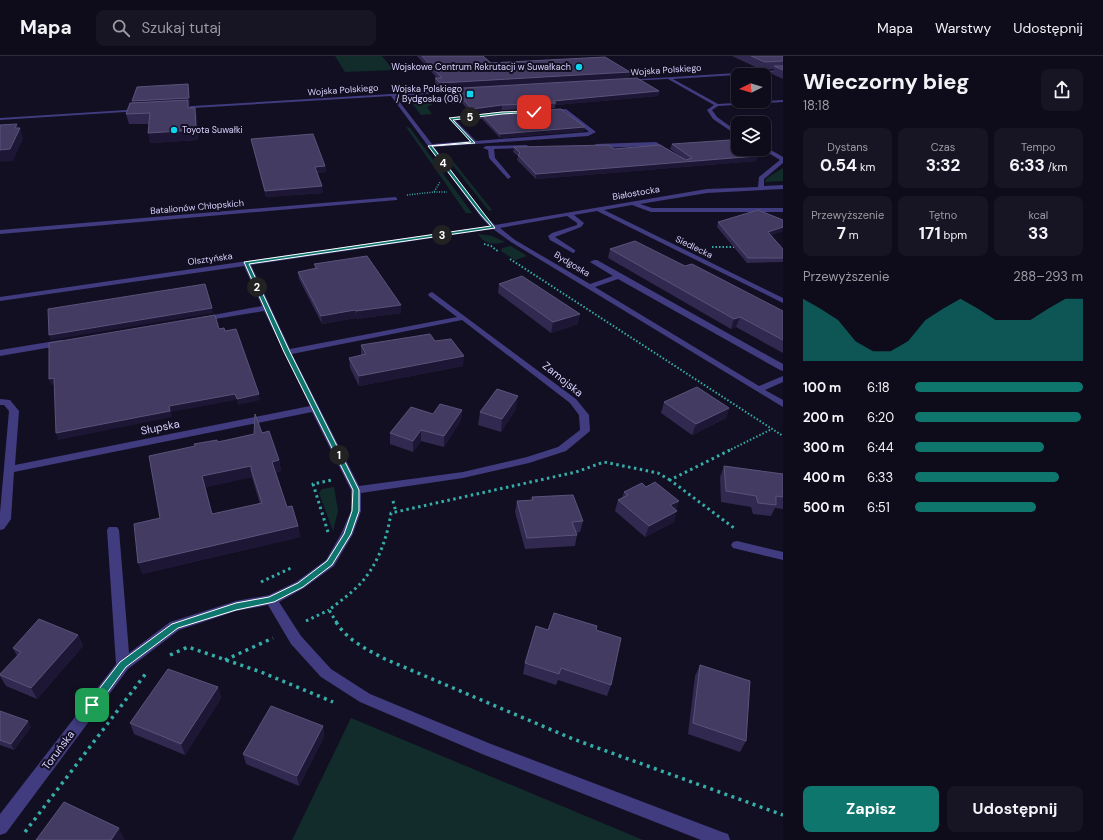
<!DOCTYPE html>
<html lang="pl">
<meta charset="utf-8">
<style>
:root{--surface:#0e0b1a;--page:#171423;--text:#f1f3f6;--muted:#9b9ba2;--line:#2e2b39;--accent:#0f766e}
body{margin:0;font-family:"DM Sans",sans-serif;background:var(--page);color:var(--text);height:100vh;display:flex;flex-direction:column;font-size:15px;white-space:nowrap}
*{box-sizing:border-box;margin:0}
p{font-size:13px;color:var(--muted)}
.icon{flex:none;width:22px;height:22px;fill:none;stroke:currentColor;stroke-width:2;stroke-linecap:round;stroke-linejoin:round}
.map{position:relative;flex:1;overflow:hidden}
.drawer{display:flex;flex-direction:column;background:var(--surface);width:320px}
.drawer>*{flex:none}
.needle{width:26px;rotate:265deg}
.controls{position:absolute;left:731px;top:12px;display:grid;gap:8px}
.controls a{display:grid;place-items:center;width:40px;height:40px;border-radius:8px;background:var(--surface);box-shadow:0 1px 3px #0004,0 0 0 1px var(--line);font-size:20px}
.pin{position:absolute;display:grid;place-items:center;width:34px;height:34px;color:#fff;margin:-17px;border-radius:8px;box-shadow:0 2px 6px #0006}
.km{position:absolute;width:20px;height:20px;margin:-10px;border-radius:50%;background:#222;color:#fff;font-size:11px;line-height:20px;text-align:center}
.round{display:grid;place-items:center;flex:none;width:42px;height:42px;border-radius:8px;background:var(--page)}
.head{display:flex;align-items:center;justify-content:space-between;height:68px;padding:0 20px}
h1{font-size:22px;font-weight:700;line-height:30px}
.figures{display:grid;grid-template-columns:repeat(3,1fr);gap:6px;height:68px;padding:4px 20px}
.figures div{display:grid;align-content:center;border-radius:8px;background:var(--page);text-align:center}
.figures b{font-size:17px;font-weight:700}
.figures small{font-size:11px;font-weight:400}
.figures p{font-size:11px}
.chart{height:112px;padding:8px 20px}
.chart p{display:flex;justify-content:space-between}
.chart svg{width:100%;height:72px;margin-top:4px;fill:var(--accent);opacity:.7}
.cta{display:flex;gap:8px;margin-top:auto;padding:8px 20px}
.cta a{flex:1;height:46px;border-radius:8px;background:var(--accent);color:#fff;font-size:16px;font-weight:700;line-height:46px;text-align:center}
.cta a+a{background:var(--page);color:var(--text)}
ul{padding:0 20px;list-style:none;font-size:13px}
li{display:grid;grid-template-columns:64px 48px 1fr;align-items:center;height:30px}
li i{height:10px;border-radius:5px;background:var(--accent)}
header{display:flex;align-items:center;gap:24px;box-sizing:border-box;height:56px;padding:0 20px;background:var(--surface);border-bottom:1px solid var(--line)}
header strong{font-size:19px}
nav{display:flex;gap:22px;margin-inline-start:auto;font-size:14px}
.search{width:280px;height:36px;background:var(--page);display:flex;align-items:center;gap:10px;box-sizing:border-box;padding:0 14px;border-radius:8px;color:var(--muted);font-size:15px}
main{display:flex;flex:1;min-height:0}
.map>svg:first-child{display:block}
.green{fill:#122c2b}
.lines{fill:none;stroke-linecap:round;stroke-linejoin:round}
.path-far3{stroke:#35aea9;stroke-width:1.5;stroke-dasharray:1 1.5;stroke-linecap:butt}
.path-far2{stroke:#35aea9;stroke-width:2;stroke-dasharray:1.5 2;stroke-linecap:butt}
.path-far1{stroke:#35aea9;stroke-width:3;stroke-dasharray:2.5 3.5;stroke-linecap:butt}
.path{stroke:#35aea9;stroke-width:3.5;stroke-dasharray:3 4.5;stroke-linecap:butt}
.minor{fill:#403c7f;fill-rule:evenodd}
.wall{fill:#31294f;fill-rule:evenodd}
.shaded-wall{fill:#1d1735}
.building{fill:#433b62;stroke:#5a537a;fill-rule:evenodd}
.route{fill:#0f766e;stroke:#fff}
.poi-dot{fill:#0cd4ef;stroke:#130f22;stroke-width:1.5}
.labels{text-anchor:middle;dominant-baseline:central;stroke-width:4;stroke-linejoin:round;paint-order:stroke}
.far-poi-label{font-size:9px;fill:#d8d2fd;stroke:#130f22;text-anchor:end}
.far-street-label{font-size:9px;fill:#d8d2fd;stroke:#130f22}
.street-label{font-size:11px;fill:#d8d2fd;stroke:#130f22}
</style>
<header>
<strong>Mapa</strong>
<div class="search"><svg class="icon" aria-label="search" viewBox="0 0 24 24"><circle cx="10" cy="10" r="6"/><path d="M15 15l6 6"/></svg>Szukaj tutaj</div>
<nav><a>Mapa</a><a>Warstwy</a><a>Udostępnij</a></nav>
</header>
<main>
<div class="map">
<svg width="783" height="784" viewBox="0 0 783 784">
<rect width="100%" height="100%" fill="#130f22"/>
<path class="green" d="M335 0H382L393 14 345 16Z
M450 40 427 51 432 58 421 59 412 47 427 42Z
M406 71 410 72 472 157H466Z
M449 100 492 154 489 155 447 102Z
M783 112V125L765 126 767 122Z
M478 178 492 180 505 186C493 189 485 189 478 178Z
M511 190 527 200 515 204 501 195 502 192Z
M334 431 338 455 333 475 319 437 322 433Z
M351 662 643 784H292Z"/>
<g class="lines">
<path class="path-far3" d="M434 136H447
M407 139 434 136 440 126"/>
<path class="path-far2" d="M484 188 491 190 499 196
M712 191H737
M510 203 783 380
M728 395 772 373"/>
<path class="path-far1" d="M730 394 670 424 734 472
M393 445 396 456
M328 476 313 428 332 424
M261 526 291 512
M306 565 329 554
M337 567 329 554C339 546 349 539 358 530 377 511 387 483 391 457L576 416 604 406 658 417 670 424"/>
<path class="path" d="M336 566C347 584 366 593 385 603L573 683 783 759
M170 599 188 591 261 616 333 646
M225 604 273 582
M25 776 147 616"/>
<path class="minor" d="M783 14V16L673 23 718 48 783 44V46L718 50 712 54 717 61 738 76V80L713 63 707 54 714 49 668 23 627 25 625 24Z
M457 34 459 36 395 40 432 88 470 85 449 63 489 58 491 60 455 64 476 85 589 76 565 55 549 56 547 55 566 53 596 76 588 80 434 91 484 158 495 169 707 133 758 131 759 121 780 104 762 93H764V90L783 101V107L764 123V130L783 129V133L707 137 640 148 652 152H783V156H651L632 149 604 154 783 242V247L597 155 574 159 584 167 581 171 555 181 575 194V196L573 197 550 184 548 180 552 177 577 169V167L567 160 500 172 515 184 590 228 613 220 590 206 594 204H597L783 308V315L780 314 618 223 595 231 759 330 783 320V326L765 334 783 344V351L511 186 493 173 251 209 290 293 457 261 429 240 428 238 432 236 576 343 589 359 590 375 566 395 529 407 463 422 361 437V455L353 478 334 510 304 532 279 546 301 580 331 613 370 638 491 688 722 776 728 778 730 784H701L482 698 360 646 321 621 291 588 268 549 236 555 179 574 128 613 6 777 0 779V758L116 608 107 474 109 471H117L119 474 129 597 170 566 236 545 269 539 296 526 326 504 341 478 351 455V434L312 356 14 416 11 463 4 473 0 474V457L9 355 4 349H0V343L10 344 19 355 15 409 310 350 264 255 203 265 199 263 203 261 262 250 244 210 0 245V241L489 170 480 160 391 40 176 53 174 52 176 51ZM462 264 570 347 579 359 580 374 558 391 527 401 463 416 359 430 292 298Z
M142 53 140 55 0 64V62Z
M656 86 672 96 667 97 655 90 596 92 593 90 596 88Z
M526 89 528 90V92L494 93 495 102 511 121 508 123 489 102 488 94 483 92 486 90Z
M395 141 397 142V144L0 178V174Z
M61 284 65 287 64 289 0 300V294Z
M737 485 783 496V504L733 492 731 489 733 486Z"/>
</g>
<path class="wall" d="M417 0H483L491 7 630 16 629 22 440 34 435 29V22H437Z
M732 0H783V23L772 18 774 13 762 14Z
M445 33 659 35 658 40 555 49V52L502 54 472 58 462 47 453 48 445 38Z
M189 35V52H195L197 62 198 84 150 87 149 68H129L126 58Z
M502 56 585 71 584 75 500 82 482 63H477V59Z
M251 83 325 110 326 116 317 117 323 137 266 141 252 88Z
M672 88 757 100 756 105 536 123 517 104 518 100 513 96 514 91 614 93 686 104 670 93Z
M783 164V175L771 179 783 193V206L747 207 717 171 718 166Z
M610 193 685 210 783 255V297L736 271 731 273 608 202Z
M314 208 401 257 356 263V262L322 268 299 223 298 216 315 213Z
M499 228 578 268 551 277 498 237Z
M435 285 463 310 359 330 350 312 349 302 361 299V289Z
M664 346 729 352 726 362 692 379 661 357Z
M516 353 501 376 478 369 480 356Z
M462 354 461 364 444 391 421 385 413 396 390 388V377L433 358Z
M262 377 279 404 281 415 275 417 287 451 298 470 300 481 142 518 160 462 218 386ZM252 421 260 448 212 458 205 431Z
M724 410 783 418V453L775 452 771 460 753 458 751 451 721 446 720 421Z
M624 436 676 454 674 466 645 481 615 455 618 444 622 442Z
M532 441 583 465 580 476 576 477 577 479 575 490 525 493 515 456 517 445 531 444Z
M548 574H596L611 629 607 640 558 624 556 629 523 618 525 607Z
M78 579 83 590 37 643 6 630 0 620V618L17 600 13 592Z
M700 609 746 685 740 696 688 678 695 620Z
M218 631 221 642 185 699 134 678 130 667Z
M0 655 31 671 14 694 0 689Z
M323 670 324 681 299 730 246 708 243 698Z"/>
<path class="shaded-wall" d="M630 16 629 22 440 34V27Z
M188 28 189 35 190 49H189L190 54 134 52 132 45Z
M659 35 658 40 555 49 556 47 553 45Z
M462 42V47L453 48 454 43Z
M502 49V54L472 58V53Z
M195 52 197 62 198 84 150 87 148 77Z
M17 68 19 74 20 72 23 83 13 105 0 106V94L15 72Z
M585 71 584 75 500 82V78Z
M757 100 756 105 536 123V118Z
M325 110 326 116 315 117V111Z
M322 130 323 137 266 141 265 135Z
M783 171V175L766 181 768 176Z
M401 249V257L356 263V255Z
M212 252 213 257 51 284 49 279Z
M355 254 356 262 322 268 321 260Z
M580 258 578 268 551 277 553 266Z
M740 261 736 271 731 273 734 263Z
M464 300 463 310 359 330V320Z
M54 322 56 328 51 329 49 323Z
M235 338 236 344 171 356 172 361 58 384 56 377 169 350Z
M259 338 260 344 238 349 237 343Z
M518 340 516 353 501 376 502 363Z
M729 352 726 362 692 379 696 368Z
M462 354 461 364 444 391V380Z
M421 374V385L413 396V385Z
M279 404 281 415 273 417 272 406Z
M251 410V413L252 421 204 432 202 420Z
M679 445 676 456 677 455 674 466 645 481 649 470 670 449Z
M298 470 300 481 142 518 138 507Z
M78 579 83 590 37 643 31 632Z
M218 631 221 642 185 699 181 688Z
M28 665 31 671 14 694 11 688Z
M323 670 324 681 299 730 297 720Z
M119 772 125 784H111Z"/>
<path class="building" d="M422 0H483L491 7 605 1 630 16 440 27 435 22H442Z
M751 0H783V5L765 6Z
M774 10H783V14Z
M637 22 659 35 553 45 556 47 502 49 472 53 462 42 454 43 445 33Z
M188 28 189 42 132 45 137 31Z
M188 44V52H195L196 74 148 77 150 57 126 58 130 47Z
M561 53 585 71 500 78 482 59H477L502 56Z
M17 68 15 72H20L10 93 0 94V69Z
M313 78 325 110 315 111 322 130 265 135 251 83Z
M730 84 738 89V93H745L757 100 536 118 518 99 520 97 514 91 609 89 614 93 660 89 686 104 692 102 672 88Z
M758 154 783 164V171L768 176 783 193V202H748L718 166Z
M635 185 685 210 692 208 783 255V284L740 261 734 263 610 193Z
M367 200 401 249 356 255 355 254 321 260 298 216 317 212 314 208Z
M522 220 580 258 553 266 499 228Z
M205 228 212 252 49 279 48 253Z
M215 259 219 273 224 272 225 275 236 273 259 338 237 343 235 338 169 350 170 355 56 377 54 322 49 323V287Z
M430 278 435 285 451 283 464 300 359 320 349 302 366 298 361 289Z
M697 331 729 352 696 368 664 346Z
M497 333 518 340 502 363 480 356Z
M440 348 462 354 444 380 421 374 413 385 390 377 411 351 433 358Z
M255 358 262 377 269 375 279 404 272 406 287 451 292 450 298 470 138 507 134 468 160 462 149 400 195 390 194 388 217 384 218 386 254 378ZM251 410V413L262 447 212 458 202 420Z
M724 410 783 418V441L776 440V449L758 447 756 440 726 435Z
M655 426 679 445 670 449 677 455 649 470 618 444 628 439 624 436 642 427 646 431Z
M573 439 583 465 572 466 577 479 527 482 517 445 533 444 532 441Z
M554 557 597 570 596 574 621 582 611 629 561 612 559 618 525 607 536 570 548 574Z
M39 563 78 579 31 632 0 619V618L21 596 13 592Z
M700 609 750 625 746 685 693 667Z
M168 613 218 631 181 688 130 667Z
M271 650 323 670 297 720 243 698Z
M0 655 28 665 11 688 0 684Z
M64 746 119 772 111 784H36Z"/>
<path class="route" d="M535 55 534 56 502 58 453 64 475 87 432 90 495 172 249 208 290 296 359 434V455L351 478 332 509 303 531 274 546 236 554 178 572 126 611 96 652H89L88 649 89 646 120 606 172 568 236 547 269 541 298 527 327 505 344 478 352 455 353 434 284 296 244 206 491 170 481 159 428 90 471 86 449 62 502 56Z"/>
<g class="poi-dot">
<circle cx="579" cy="11" r="4"/>
<rect x="466" y="34" width="8" height="8" rx="2"/>
<circle cx="174" cy="74" r="4"/>
</g>
<g class="labels">
<g class="far-poi-label">
<text x="571" y="11">Wojskowe Centrum Rekrutacji w Suwałkach</text>
<text x="462" y="33">Wojska Polskiego<tspan x="462" dy="10">/ Bydgoska (06)</tspan></text>
<text x="182" y="74" text-anchor="start">Toyota Suwałki</text>
</g>
<g class="far-street-label">
<text transform="translate(666 14) rotate(-4)">Wojska Polskiego</text>
<text transform="translate(343 34) rotate(-4)">Wojska Polskiego</text>
<text transform="translate(636 137) rotate(-10)">Białostocka</text>
<text transform="translate(197 151) rotate(-5)">Batalionów Chłopskich</text>
<text transform="translate(694 191) rotate(26)">Siedlecka</text>
<text transform="translate(210 203) rotate(-8)">Olsztyńska</text>
<text transform="translate(572 208) rotate(31)">Bydgoska</text>
</g>
<g class="street-label">
<text transform="translate(563 323) rotate(39)">Zamojska</text>
<text transform="translate(160 371) rotate(-11)">Słupska</text>
<text transform="translate(58 694) rotate(-53)">Toruńska</text>
</g>
</g>
</svg>
<div class="controls">
<a><svg class="needle" viewBox="-14 -14 28 28"><path d="M0-13l5 13h-10z" fill="#e53935"/><path d="M0 13l5-13h-10z" fill="#9b9ba2"/></svg></a>
<a><svg class="icon" aria-label="layers" viewBox="0 0 24 24"><path d="M12 4l9 5-9 5-9-5zM3 14l9 5 9-5"/></svg></a>
</div>
<div class="pin" style="left:92px;top:649px;background:#1e9e55"><svg class="icon" aria-label="arrive" viewBox="0 0 24 24"><path d="M6 21V4h12l-3 4 3 4H6"/></svg></div>
<div class="pin" style="left:534px;top:56px;background:#d93025"><svg class="icon" aria-label="check" viewBox="0 0 24 24"><path d="M5 12l5 5 9-10"/></svg></div>
<b class="km" style="left:339px;top:399px">1</b>
<b class="km" style="left:257px;top:231px">2</b>
<b class="km" style="left:442px;top:179px">3</b>
<b class="km" style="left:443px;top:107px">4</b>
<b class="km" style="left:470px;top:61px">5</b>
</div>
<section class="drawer">
<div class="head"><div><h1>Wieczorny bieg</h1><p>18:18</p></div><a class="round"><svg class="icon" aria-label="share" viewBox="0 0 24 24"><path d="M12 15V3M7 8l5-5 5 5M5 13v7h14v-7"/></svg></a></div>
<div class="figures">
<div><p>Dystans</p><b>0.54<small> km</small></b></div>
<div><p>Czas</p><b>3:32</b></div>
<div><p>Tempo</p><b>6:33<small> /km</small></b></div>
</div>
<div class="figures">
<div><p>Przewyższenie</p><b>7<small> m</small></b></div>
<div><p>Tętno</p><b>171<small> bpm</small></b></div>
<div><p>kcal</p><b>33</b></div>
</div>
<div class="chart"><p><span>Przewyższenie</span>288–293 m</p>
<svg viewBox="0 0 160 44" preserveAspectRatio="none"><path d="M0 44V6L10 12L20 19L30 32L40 38L50 38L60 32L70 19L80 12L90 6L100 12L110 19L120 19L130 19L140 12L150 6L160 6V44z"/></svg>
</div>
<ul>
<li><b>100 m</b>6:18<i style="width:100%"></i></li>
<li><b>200 m</b>6:20<i style="width:99%"></i></li>
<li><b>300 m</b>6:44<i style="width:77%"></i></li>
<li><b>400 m</b>6:33<i style="width:86%"></i></li>
<li><b>500 m</b>6:51<i style="width:72%"></i></li>
</ul>
<div class="cta"><a>Zapisz</a><a>Udostępnij</a></div>
</section>
</main>
